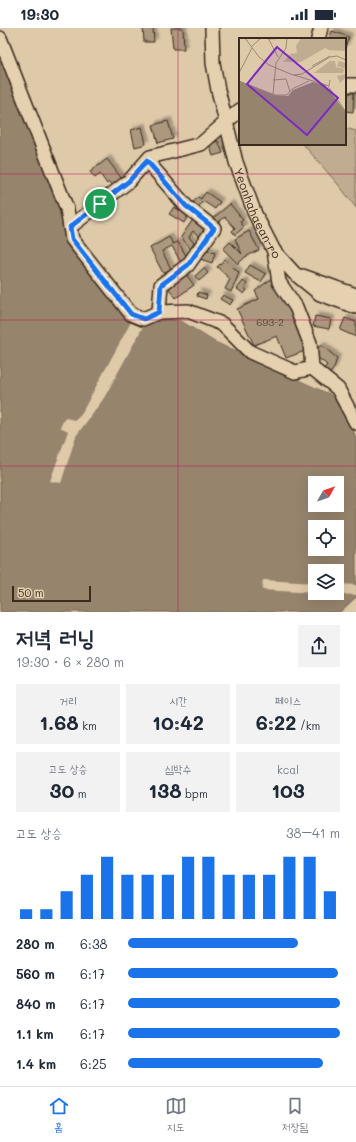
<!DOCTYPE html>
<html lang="ko">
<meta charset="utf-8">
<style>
:root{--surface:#fff;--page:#f2f2f3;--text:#1f2937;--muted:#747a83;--line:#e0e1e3;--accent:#1a73e8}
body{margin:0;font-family:Mali,"Poor Story",sans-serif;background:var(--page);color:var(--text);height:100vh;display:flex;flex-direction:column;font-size:15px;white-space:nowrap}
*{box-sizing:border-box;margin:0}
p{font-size:13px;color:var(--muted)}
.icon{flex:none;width:22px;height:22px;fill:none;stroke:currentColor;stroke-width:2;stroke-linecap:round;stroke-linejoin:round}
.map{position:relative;height:584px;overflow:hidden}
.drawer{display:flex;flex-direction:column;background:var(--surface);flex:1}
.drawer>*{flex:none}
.needle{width:26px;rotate:50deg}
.controls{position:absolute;left:308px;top:448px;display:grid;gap:8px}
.controls a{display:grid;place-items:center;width:36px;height:36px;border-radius:0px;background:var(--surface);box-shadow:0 4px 16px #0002;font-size:20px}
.scale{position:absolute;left:12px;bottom:10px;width:79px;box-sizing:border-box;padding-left:4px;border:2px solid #3b2a1e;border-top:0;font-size:11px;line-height:14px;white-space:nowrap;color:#3b2a1e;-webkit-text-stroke:3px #e5d0af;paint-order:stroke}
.pin{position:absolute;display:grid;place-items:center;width:34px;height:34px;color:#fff;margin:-17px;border:2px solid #fff;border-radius:50%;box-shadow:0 1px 4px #0007}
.round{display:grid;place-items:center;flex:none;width:42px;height:42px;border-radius:0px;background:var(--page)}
.head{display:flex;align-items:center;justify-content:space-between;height:68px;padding:0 16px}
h1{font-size:22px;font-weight:700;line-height:30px}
.metrics{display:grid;grid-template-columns:repeat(3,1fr);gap:6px;height:68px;padding:4px 16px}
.metrics div{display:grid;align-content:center;border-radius:0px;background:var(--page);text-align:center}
.metrics b{font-size:20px;font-weight:700}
.metrics small{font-size:11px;font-weight:400}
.metrics p{font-size:11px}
.chart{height:112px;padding:8px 16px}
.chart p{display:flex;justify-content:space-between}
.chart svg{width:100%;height:72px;margin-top:4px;stroke:var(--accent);stroke-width:6}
ul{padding:0 16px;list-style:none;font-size:13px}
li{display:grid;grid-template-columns:64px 48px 1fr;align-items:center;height:30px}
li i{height:10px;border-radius:5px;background:var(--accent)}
.status{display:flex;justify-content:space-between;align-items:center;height:28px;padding:0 20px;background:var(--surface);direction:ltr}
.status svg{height:11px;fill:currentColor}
.menu{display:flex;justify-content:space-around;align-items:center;height:56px;border-top:1px solid var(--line);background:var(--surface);font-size:11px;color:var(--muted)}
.menu a{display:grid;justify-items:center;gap:2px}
.menu .on{color:var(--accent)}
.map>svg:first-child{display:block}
.green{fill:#c0ac90;stroke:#7e6b57}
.water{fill:#97846d;stroke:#72604d;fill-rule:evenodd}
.pier{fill:#dec9a9}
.building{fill:#ab987e;stroke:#3b2a1e;filter:url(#shadow)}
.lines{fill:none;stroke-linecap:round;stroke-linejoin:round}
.minor-casing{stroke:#3b2a1e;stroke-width:16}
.minor{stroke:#e5d0af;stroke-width:13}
.route-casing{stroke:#fff;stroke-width:8}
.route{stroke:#1a73e8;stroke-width:5}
.grid{fill:none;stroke:#c2185b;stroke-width:1;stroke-opacity:0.55}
.labels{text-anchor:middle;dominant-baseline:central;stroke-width:3;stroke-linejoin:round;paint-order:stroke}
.number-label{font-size:10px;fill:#574636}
.street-label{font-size:12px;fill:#3b2a1e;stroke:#e5d0af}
.inset-road{fill:none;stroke:#9d8971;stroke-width:1}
.view{fill:#7b2cbf;fill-opacity:0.15;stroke:#7b2cbf;stroke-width:2}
.inset-edge{fill:none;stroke:#3b2a1e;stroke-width:2}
</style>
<div class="status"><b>19:30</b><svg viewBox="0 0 49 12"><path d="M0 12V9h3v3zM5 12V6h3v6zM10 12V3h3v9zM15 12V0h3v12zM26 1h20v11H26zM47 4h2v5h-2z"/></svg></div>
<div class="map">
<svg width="356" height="584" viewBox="0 0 356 584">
<defs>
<filter id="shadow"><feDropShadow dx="3.5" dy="-3.5" stdDeviation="1" flood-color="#0004"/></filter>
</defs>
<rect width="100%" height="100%" fill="#dec9a9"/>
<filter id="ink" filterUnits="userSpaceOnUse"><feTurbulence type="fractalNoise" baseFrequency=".025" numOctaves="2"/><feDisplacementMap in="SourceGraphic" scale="8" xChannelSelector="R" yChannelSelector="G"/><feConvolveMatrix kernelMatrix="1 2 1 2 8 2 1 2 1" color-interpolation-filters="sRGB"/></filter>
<g filter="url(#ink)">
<path class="green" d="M345 100 356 103V180L342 161 303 116H345Z"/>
<path class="water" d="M0 14 83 231 150 295 168 291 182 293 214 313 328 365 339 374 347 383 356 411V569L340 584H0ZM315 455H337V477H315ZM315 499H337V521H315ZM315 543H337V565H315Z"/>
<path class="pier" d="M119 277 149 293 168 289 183 292 215 311 311 354 325 361 328 365 214 313 182 293 168 291 145 295 104 370 76 408 61 455 50 453 68 403 60 399 65 390 75 392 80 388 131 294Z
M263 552 315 555V565L262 562Z
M337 556 356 557V567L315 565H337Z"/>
<path class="building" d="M143 0H153L154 14H144Z
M171 0H183L184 21H173Z
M332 3 349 9 345 20V11H329Z
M345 65H354L353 84 345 83Z
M168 93 173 111 158 115 153 97Z
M142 99 146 116 135 119 131 102Z
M218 113 223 125 213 128 209 116Z
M107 131 122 151 112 158 109 154 107 156 100 146 95 150 90 144Z
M206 164 220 174 215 181 203 173 197 181 191 177 198 169 201 171Z
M230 176 243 192 240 194 244 199 235 207 232 203 235 200 225 189 216 196 212 191Z
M174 179 188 187 184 195 169 186Z
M194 190 210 201 203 211 193 203 189 209 197 219 192 223 181 209Z
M249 203 259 222 245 229 238 236 223 221 230 214 242 226 235 211Z
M169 209 173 216 178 214 188 231 181 235 172 218 162 223 171 241 163 245 150 220Z
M203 221 215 225 212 235 200 231Z
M225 231 239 245 231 264 225 261 230 251 217 239Z
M250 237 266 246 261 254 245 245Z
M204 240 208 245 199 253 195 248Z
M185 245 194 257 176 270 167 258Z
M271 251 292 278 305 323 286 330 277 308 254 317 237 281 259 271 255 263Z
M243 253 247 256 244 260 247 262 244 266 237 261Z
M198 264 207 267 206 271 197 268Z
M223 267 233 272 230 277 220 271Z
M315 288 331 291 329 301 313 298Z
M345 290 356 294V309L340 302Z
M321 317 337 330 334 340 326 351 319 347 327 337 313 326Z"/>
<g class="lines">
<defs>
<g id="minor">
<path id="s1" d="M212 0 213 35 218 62 236 134 255 186 274 223 294 245 320 266 356 279"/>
<path d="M0 10 67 181 72 211 131 286 143 291 159 284 188 283 222 296 250 324 295 344 312 340"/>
<path d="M318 11 321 0"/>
<path d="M345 57H356"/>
<path d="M147 133 186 178 214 200 188 237 161 257 159 284"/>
<path d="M70 199 129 153 150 129 201 116 240 82"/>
<path d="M274 223 279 254 296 279 310 315 312 340 338 361 356 395"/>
<path d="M303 248 356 267"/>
</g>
</defs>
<use href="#minor" class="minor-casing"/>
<use href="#minor" class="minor"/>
</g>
</g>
<g class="lines" filter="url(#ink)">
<defs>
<path id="route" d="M147 133 186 178 214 200 188 237 161 257 159 284 144 291 131 286 72 211 70 199 129 153Z"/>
</defs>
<use href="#route" class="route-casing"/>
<use href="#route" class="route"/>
</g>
<path class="grid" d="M178 0V584M0 146H356M0 292H356M0 438H356"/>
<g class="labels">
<g class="number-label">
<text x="270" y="294">693-2</text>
</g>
<g class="street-label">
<text stroke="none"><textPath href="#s1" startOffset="192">Yeonhahaean-ro</textPath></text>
</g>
</g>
<g transform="translate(239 10)">
<rect width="107" height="107" fill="#dec9a9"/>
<path d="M62 0H107V13L90 12 86 10 62 24H44L51 16 58 15 57 8ZM91 23H96L97 29 105 31 104 35H75ZM100 23 107 25V39L101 45 98 38 107 36V31L98 28Z" fill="#c0ac90"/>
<path d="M0 43 35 57 49 58 54 52 74 44 86 47 106 73V107H0Z" fill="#97846d"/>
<path class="inset-road" d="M6 0 20 19 30 27 54 37 63 36 91 19 98 18 107 22M29 0 39 19M30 1 48 0M12 9 22 0M73 28 91 18M0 35 13 10M55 37 90 48 91 42M34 42 47 41 51 54M0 43 36 57H48L53 51 70 43M89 48 107 74M34 56 37 25 47 10 48 0"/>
<path class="view" d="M38 9 99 60 68 97 8 46Z"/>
<rect width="107" height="107" class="inset-edge"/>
</g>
</svg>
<div class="controls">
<a><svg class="needle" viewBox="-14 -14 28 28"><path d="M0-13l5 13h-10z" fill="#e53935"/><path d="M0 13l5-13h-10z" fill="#747a83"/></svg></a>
<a><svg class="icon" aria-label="locate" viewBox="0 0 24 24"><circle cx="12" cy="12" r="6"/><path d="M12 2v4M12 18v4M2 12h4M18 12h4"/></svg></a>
<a><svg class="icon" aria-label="layers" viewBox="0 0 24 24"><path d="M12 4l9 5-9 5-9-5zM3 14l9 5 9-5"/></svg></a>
</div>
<div class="scale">50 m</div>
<div class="pin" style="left:100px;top:176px;background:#1e9e55"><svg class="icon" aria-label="arrive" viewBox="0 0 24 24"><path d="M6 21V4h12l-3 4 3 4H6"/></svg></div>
</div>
<section class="drawer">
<div class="head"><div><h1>저녁 러닝</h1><p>19:30 · 6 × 280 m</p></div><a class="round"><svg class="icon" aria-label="share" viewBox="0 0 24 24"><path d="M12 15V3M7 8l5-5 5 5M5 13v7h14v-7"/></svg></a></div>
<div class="metrics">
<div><p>거리</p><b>1.68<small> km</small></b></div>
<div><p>시간</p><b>10:42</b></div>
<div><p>페이스</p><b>6:22<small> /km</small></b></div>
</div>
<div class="metrics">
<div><p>고도 상승</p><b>30<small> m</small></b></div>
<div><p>심박수</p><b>138<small> bpm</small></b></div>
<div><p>kcal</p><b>103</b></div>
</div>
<div class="chart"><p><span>고도 상승</span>38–41 m</p>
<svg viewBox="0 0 160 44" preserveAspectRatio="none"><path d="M5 44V38M15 44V38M25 44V27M35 44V17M45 44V6M55 44V17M65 44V17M75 44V17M85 44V6M95 44V6M105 44V17M115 44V17M125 44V17M135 44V6M145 44V6M155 44V27"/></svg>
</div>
<ul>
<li><b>280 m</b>6:38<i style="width:80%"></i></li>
<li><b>560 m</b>6:17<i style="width:99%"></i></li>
<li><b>840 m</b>6:17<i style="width:100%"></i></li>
<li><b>1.1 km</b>6:17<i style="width:100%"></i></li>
<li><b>1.4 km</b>6:25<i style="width:92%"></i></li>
</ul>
</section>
<nav class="menu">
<a class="on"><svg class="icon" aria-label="home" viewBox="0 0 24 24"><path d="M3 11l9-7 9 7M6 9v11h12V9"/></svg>홈</a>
<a><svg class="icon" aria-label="map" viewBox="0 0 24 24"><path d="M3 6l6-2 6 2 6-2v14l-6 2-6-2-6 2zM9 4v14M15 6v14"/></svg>지도</a>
<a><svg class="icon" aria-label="saved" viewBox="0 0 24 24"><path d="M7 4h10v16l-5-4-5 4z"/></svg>저장됨</a>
</nav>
